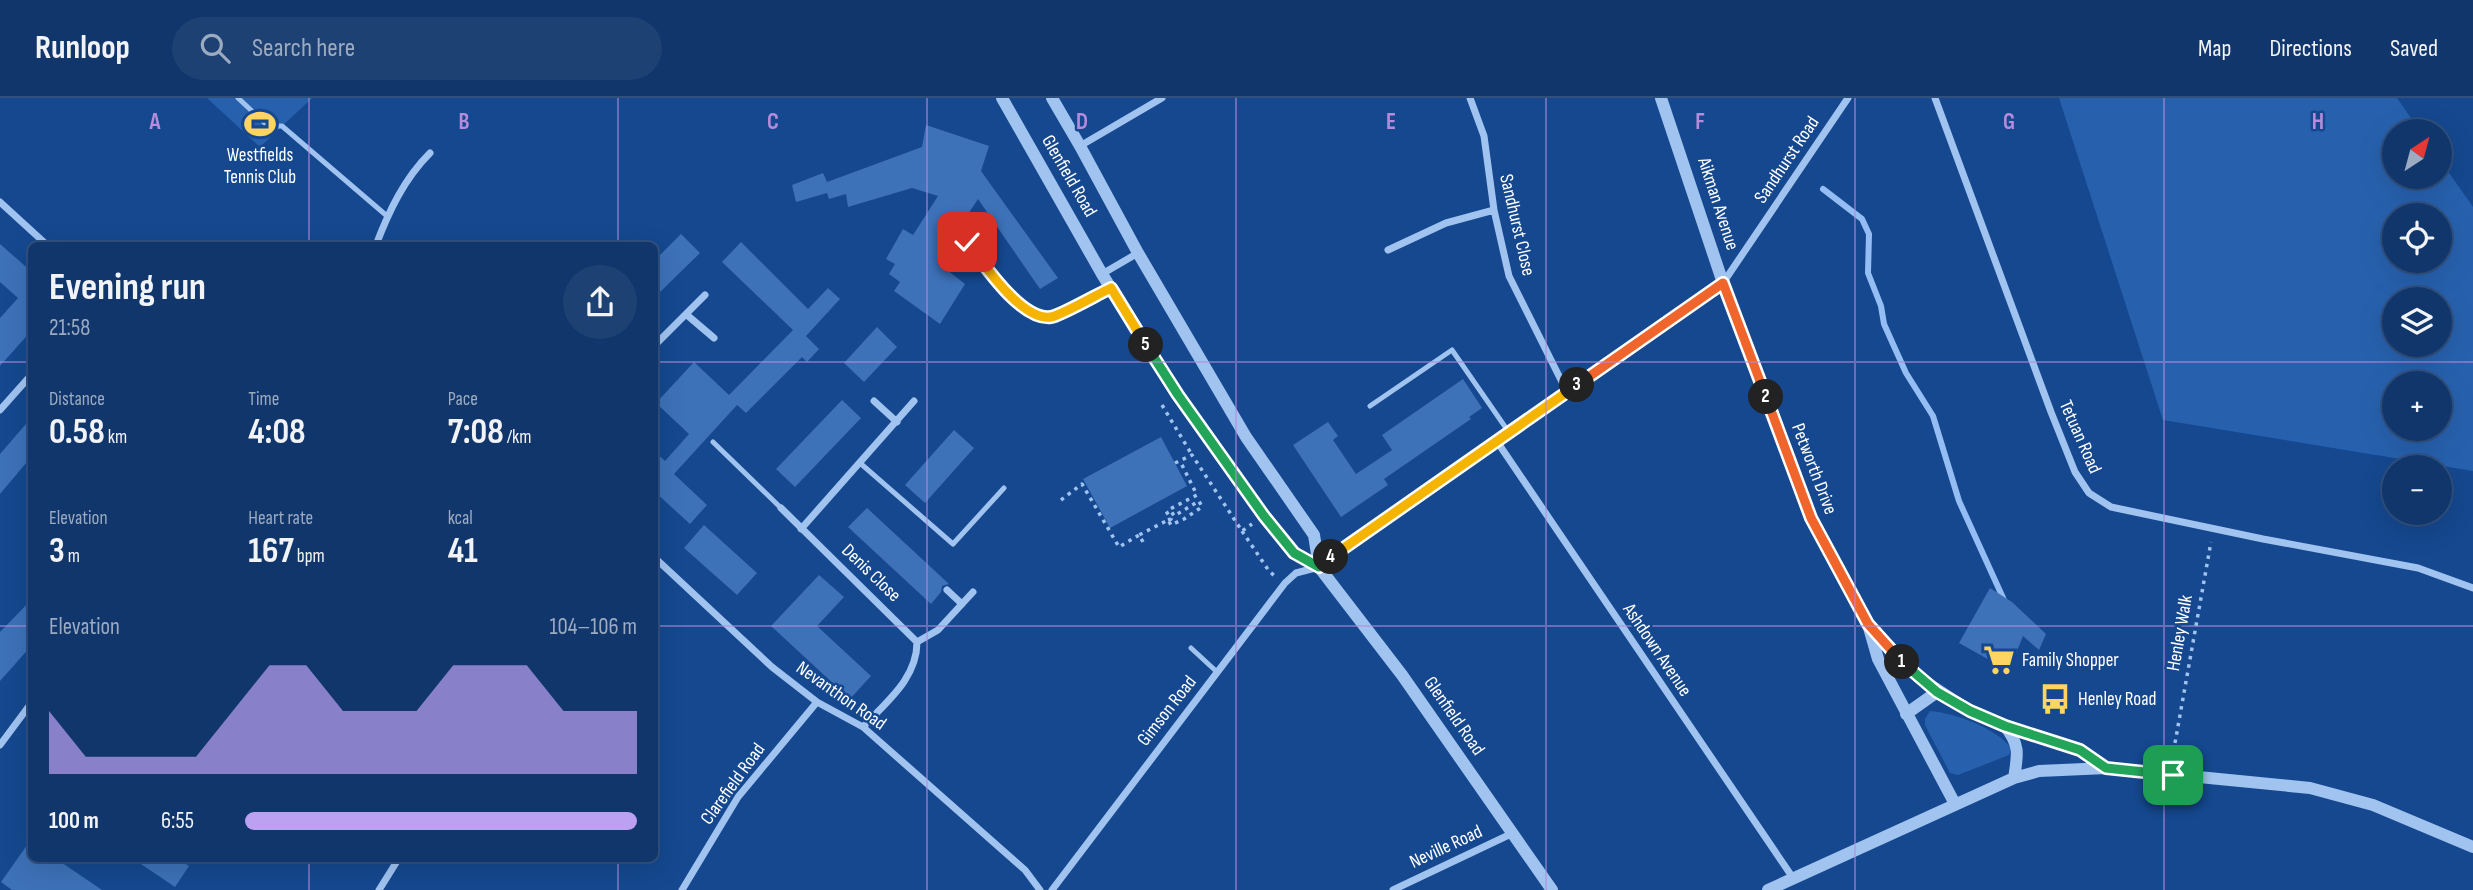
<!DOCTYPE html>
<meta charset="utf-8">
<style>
:root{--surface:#10366b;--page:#1e4173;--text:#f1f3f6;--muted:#9cabc1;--line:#30507e;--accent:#bca0f2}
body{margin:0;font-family:"Sofia Sans Condensed",sans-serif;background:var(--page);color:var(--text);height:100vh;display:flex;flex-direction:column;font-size:26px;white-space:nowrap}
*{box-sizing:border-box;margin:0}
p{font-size:23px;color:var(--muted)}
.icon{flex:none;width:38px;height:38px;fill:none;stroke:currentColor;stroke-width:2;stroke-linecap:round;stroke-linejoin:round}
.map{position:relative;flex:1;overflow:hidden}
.side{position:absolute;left:28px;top:144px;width:630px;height:620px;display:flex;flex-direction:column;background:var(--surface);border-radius:10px;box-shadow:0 7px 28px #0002,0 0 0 2px var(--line)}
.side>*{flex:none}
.needle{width:46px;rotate:36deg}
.tools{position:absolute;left:2382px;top:21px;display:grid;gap:14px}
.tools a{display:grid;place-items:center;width:70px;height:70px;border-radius:50%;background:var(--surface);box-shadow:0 7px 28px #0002,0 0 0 2px var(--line);font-size:35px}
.pin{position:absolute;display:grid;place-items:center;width:60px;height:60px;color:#fff;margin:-30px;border-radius:14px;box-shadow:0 4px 10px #0006}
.km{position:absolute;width:35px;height:35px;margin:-18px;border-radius:50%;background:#222;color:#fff;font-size:19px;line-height:35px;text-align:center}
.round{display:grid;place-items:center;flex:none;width:74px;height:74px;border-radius:37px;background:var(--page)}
.summary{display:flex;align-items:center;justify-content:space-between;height:119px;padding:0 21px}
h1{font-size:38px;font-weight:700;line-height:52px}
.stats{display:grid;grid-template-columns:repeat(3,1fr);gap:10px;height:119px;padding:7px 21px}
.stats div{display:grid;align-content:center}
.stats b{font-size:35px;font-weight:700}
.stats small{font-size:19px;font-weight:400}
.stats p{font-size:19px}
.chart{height:196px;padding:14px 21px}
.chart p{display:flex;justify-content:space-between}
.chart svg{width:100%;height:126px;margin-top:7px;fill:var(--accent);opacity:.7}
ul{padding:0 21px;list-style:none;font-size:23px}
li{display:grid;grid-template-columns:112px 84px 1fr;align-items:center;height:52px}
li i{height:18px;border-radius:9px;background:var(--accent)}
header{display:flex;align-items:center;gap:42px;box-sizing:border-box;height:98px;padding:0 35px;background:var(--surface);border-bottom:2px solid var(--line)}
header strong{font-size:33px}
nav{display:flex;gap:38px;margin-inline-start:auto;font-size:24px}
.search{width:490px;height:63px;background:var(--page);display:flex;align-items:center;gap:18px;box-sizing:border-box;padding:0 24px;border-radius:38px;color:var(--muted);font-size:26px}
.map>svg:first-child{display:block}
.green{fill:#2761ae;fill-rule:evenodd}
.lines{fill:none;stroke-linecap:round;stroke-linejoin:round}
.stream{stroke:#93bdf3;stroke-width:6}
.building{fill:#3d71b8}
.path{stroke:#a0c3f0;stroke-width:3.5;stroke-dasharray:3.5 5;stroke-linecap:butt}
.service{stroke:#a0c3f0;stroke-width:5}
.minor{stroke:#a0c3f0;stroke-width:7}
.tertiary{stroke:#a0c3f0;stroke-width:12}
.split-1-casing{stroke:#fff;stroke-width:14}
.split-2-casing{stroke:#fff;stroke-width:14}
.split-3-casing{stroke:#fff;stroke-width:14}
.split-4-casing{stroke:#fff;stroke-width:14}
.split-5-casing{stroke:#fff;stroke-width:14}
.split-6-casing{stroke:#fff;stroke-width:14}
.split-1{stroke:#22a559;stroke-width:9}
.split-2{stroke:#f0652b;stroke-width:9}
.split-3{stroke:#f0652b;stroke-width:9}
.split-4{stroke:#f5b400;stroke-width:9}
.split-5{stroke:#22a559;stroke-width:9}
.split-6{stroke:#f5b400;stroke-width:9}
.grid{fill:none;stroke:#b68bdc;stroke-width:2;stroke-opacity:0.55}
.labels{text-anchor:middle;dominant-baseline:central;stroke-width:5;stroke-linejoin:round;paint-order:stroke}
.poi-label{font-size:19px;fill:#fff;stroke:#15488f;text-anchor:start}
.street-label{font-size:19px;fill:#fff;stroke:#15488f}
.grid-label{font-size:23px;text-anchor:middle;font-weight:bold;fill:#b68bdc;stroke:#15488f;stroke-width:5;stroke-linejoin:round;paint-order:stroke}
</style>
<header>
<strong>Runloop</strong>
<div class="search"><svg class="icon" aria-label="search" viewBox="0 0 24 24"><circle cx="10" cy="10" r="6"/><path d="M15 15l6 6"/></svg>Search here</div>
<nav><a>Map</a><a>Directions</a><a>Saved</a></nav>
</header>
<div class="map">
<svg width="2473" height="792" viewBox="0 0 2473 792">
<rect width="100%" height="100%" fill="#15488f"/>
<path class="green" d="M207 0H312L260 49Z
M2059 0H2397L2420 33H2394V79H2440V62L2473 109V373L2163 322ZM2440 117V163H2394V117ZM2440 201V247H2394V201ZM2440 285V331H2394V285Z
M1930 613C1955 615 1996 630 2011 650L2009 657 1958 677 1950 675 1925 627V621Z"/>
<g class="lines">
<path class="stream" d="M1823 91 1862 121 1869 136 1868 175 1881 208 1884 226 1906 275 1933 318 1959 403 2004 502"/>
</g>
<path class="building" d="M926 27 989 48 981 73 1058 180 1040 191 978 101 937 164 965 186 940 226 894 193 900 184 889 176 895 166 886 161 903 131 913 137 938 98 912 90 848 109 846 96 829 101 827 95 796 104 792 87 823 75 827 84 922 49Z
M681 136 700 155 654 200V163Z
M741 144 808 211 828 190 840 201 806 238 819 251 807 264 802 259 746 315 737 307 674 376 707 407 690 426 654 393V353L665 363 689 336 656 305 694 264 729 297 793 232 722 164Z
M0 146 32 174V232L0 268V220L18 200 0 184Z
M877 229 897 249 864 284 844 265Z
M1463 281 1482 310 1469 319 1471 321 1384 381 1388 387 1341 419 1293 347 1328 324 1338 338 1333 342 1356 376 1392 352 1382 337Z
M842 302 861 320 795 389 776 371Z
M32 319V358L0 396V356Z
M954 332 974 350 925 405 905 387Z
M1161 339 1187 388 1110 430 1083 381Z
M867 410 949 486 942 488 941 494 931 506 848 429Z
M704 427 757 475 737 497 684 450Z
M819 477 844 499 817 528 871 578 850 601 771 528Z
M1990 490 2012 504 2046 536 2039 552 2023 538 2009 573 1959 545Z
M32 501V547L0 583V534Z
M32 740V760H55L102 792H12L1 784Z
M132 760H176L189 768 175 789Z"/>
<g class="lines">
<path class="path" d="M1162 307 1192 357
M1175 365 1192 357 1242 433 1252 426
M1061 402 1082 386 1119 449 1139 437
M1168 422 1171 421 1166 413 1170 411
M1242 433 1269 473 1276 479
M1143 444 1139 437 1168 422 1171 427 1184 421 1202 409 1199 403 1174 418 1170 411 1197 397 1180 363
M2175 645 2211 444"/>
<path class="service" d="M238 0 268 28H282L387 118
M967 144C983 165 1020 222 1050 219 1059 219 1099 196 1110 190
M1370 308 1452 252 1508 333
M713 344 781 410
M860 365 953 446 1004 390
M1191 550 1217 574"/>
<path class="minor" d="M1470 0 1484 38 1494 112 1509 178 1567 294
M1935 0 2051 314 2075 374 2089 395 2111 409 2263 441 2418 470 2473 490
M1080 48 1162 0
M0 104 47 147
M376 147C389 113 404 81 430 55
M1388 152 1446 125 1494 112
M1102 176 1138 155
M687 217 714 240
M654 248 705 197
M874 303 897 324
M0 312 32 276
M1496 342 1793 780
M781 410 917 544C917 581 886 604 863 629
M801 431 914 303
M654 459 772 569 817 604 863 629 1025 772 1040 792
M947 492 962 506
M917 544 938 532 973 494
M0 647 32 604
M379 792 399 760
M682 792 738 699 817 604
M1052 792 1285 485 1296 475 1319 469 1496 342 1723 185 1848 0
M1393 792 1513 735"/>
<path class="tertiary" d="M1002 0 1102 176 1177 297 1264 418 1294 455 1319 469 1402 577 1552 792
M1052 0 1080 48 1138 155 1246 339 1314 437 1319 469
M1661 0 1723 185 1811 420 1868 526 1878 561 1955 706
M1871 529 1918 579 1970 613 2005 628 2080 652 2107 670
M1906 616 1937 594
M2005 628C2020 647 2018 656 2014 680
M1768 792 2014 680 2039 673 2107 670 2310 690 2373 707 2473 749"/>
</g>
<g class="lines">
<defs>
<path id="split-1" d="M1902 564 1937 594 1970 613 2005 628 2080 652 2106 670 2173 677"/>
<path id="split-2" d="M1766 299 1811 420 1868 526 1902 564"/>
<path id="split-3" d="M1577 287 1723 185 1766 299"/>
<path id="split-4" d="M1331 459 1577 287"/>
<path id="split-5" d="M1146 247 1178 297 1264 418 1294 455 1319 469 1331 459"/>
<path id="split-6" d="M967 144C983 165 1021 223 1051 219 1060 218 1100 195 1111 190L1146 247"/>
</defs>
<use href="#split-1" class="split-1-casing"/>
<use href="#split-2" class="split-2-casing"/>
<use href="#split-3" class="split-3-casing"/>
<use href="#split-4" class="split-4-casing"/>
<use href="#split-5" class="split-5-casing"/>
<use href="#split-6" class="split-6-casing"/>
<use href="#split-1" class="split-1"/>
<use href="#split-2" class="split-2"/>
<use href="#split-3" class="split-3"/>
<use href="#split-4" class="split-4"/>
<use href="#split-5" class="split-5"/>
<use href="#split-6" class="split-6"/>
</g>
<path class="grid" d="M309 0V147M618 0V147M927 0V792M1236 0V792M1546 0V792M1855 0V792M2164 0V792M0 264H32M654 264H2473M0 528H32M654 528H2473M309 760V792M618 760V792"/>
<defs>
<symbol id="stadium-bare" viewBox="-9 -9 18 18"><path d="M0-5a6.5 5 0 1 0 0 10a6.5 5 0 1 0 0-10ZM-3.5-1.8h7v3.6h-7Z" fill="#ffd460" stroke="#15488f" stroke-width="2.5" paint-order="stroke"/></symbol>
<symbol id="supermarket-bare" viewBox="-9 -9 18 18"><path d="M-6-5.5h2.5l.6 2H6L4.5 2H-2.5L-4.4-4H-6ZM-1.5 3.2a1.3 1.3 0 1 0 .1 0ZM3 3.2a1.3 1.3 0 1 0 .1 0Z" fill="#ffd460" stroke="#15488f" stroke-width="2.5" paint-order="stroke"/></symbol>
<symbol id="bus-bare" viewBox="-9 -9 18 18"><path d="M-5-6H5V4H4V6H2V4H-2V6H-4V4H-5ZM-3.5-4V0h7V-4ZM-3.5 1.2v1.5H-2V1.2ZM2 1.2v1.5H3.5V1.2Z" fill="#ffd460" stroke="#15488f" stroke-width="2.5" paint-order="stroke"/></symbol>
</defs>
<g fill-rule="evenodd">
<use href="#stadium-bare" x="238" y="4" width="44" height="44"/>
<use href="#supermarket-bare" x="1977" y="540" width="44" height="44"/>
<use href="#bus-bare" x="2033" y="579" width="44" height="44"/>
</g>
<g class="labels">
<g class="poi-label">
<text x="260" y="57" text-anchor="middle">Westfields<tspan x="260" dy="22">Tennis Club</tspan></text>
<text x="2022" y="562">Family Shopper</text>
<text x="2078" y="601">Henley Road</text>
</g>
<g class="street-label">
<text transform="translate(1787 62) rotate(-56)">Sandhurst Road</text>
<text transform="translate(1069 78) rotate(60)">Glenfield Road</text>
<text transform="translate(1718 106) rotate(72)">Aikman Avenue</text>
<text transform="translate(1517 127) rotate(77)">Sandhurst Close</text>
<text transform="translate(2080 339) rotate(66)">Tetuan Road</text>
<text transform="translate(1814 371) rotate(69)">Petworth Drive</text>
<text transform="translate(871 475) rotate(44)">Denis Close</text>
<text transform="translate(2180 535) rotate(-80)">Henley Walk</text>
<text transform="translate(1657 552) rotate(56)">Ashdown Avenue</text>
<text transform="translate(841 598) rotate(35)">Nevanthon Road</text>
<text transform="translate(1167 613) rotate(-52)">Gimson Road</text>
<text transform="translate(1454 618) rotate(55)">Glenfield Road</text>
<text transform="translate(733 686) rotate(-54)">Clarefield Road</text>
<text transform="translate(1446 749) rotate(-25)">Neville Road</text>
</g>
</g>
<g class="grid-label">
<text x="155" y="31">A</text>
<text x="464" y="31">B</text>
<text x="773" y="31">C</text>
<text x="1082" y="31">D</text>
<text x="1391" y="31">E</text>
<text x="1700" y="31">F</text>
<text x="2009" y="31">G</text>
<text x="2318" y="31">H</text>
</g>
</svg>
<div class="tools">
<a><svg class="needle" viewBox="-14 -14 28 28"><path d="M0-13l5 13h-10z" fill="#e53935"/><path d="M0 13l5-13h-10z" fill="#9cabc1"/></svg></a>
<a><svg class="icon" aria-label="locate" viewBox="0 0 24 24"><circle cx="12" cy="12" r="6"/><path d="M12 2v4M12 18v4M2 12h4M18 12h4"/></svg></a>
<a><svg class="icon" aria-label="layers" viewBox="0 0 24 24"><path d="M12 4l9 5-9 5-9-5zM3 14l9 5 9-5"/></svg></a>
<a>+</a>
<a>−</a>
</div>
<div class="pin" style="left:2173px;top:677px;background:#1e9e55"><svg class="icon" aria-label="arrive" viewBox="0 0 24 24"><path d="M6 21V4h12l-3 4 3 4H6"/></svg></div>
<div class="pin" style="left:967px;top:144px;background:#d93025"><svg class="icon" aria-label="check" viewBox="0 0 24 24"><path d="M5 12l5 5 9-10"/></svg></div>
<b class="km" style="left:1902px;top:564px">1</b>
<b class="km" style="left:1766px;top:299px">2</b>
<b class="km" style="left:1577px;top:287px">3</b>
<b class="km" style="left:1331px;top:459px">4</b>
<b class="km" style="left:1146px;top:247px">5</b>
<section class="side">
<div class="summary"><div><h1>Evening run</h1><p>21:58</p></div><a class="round"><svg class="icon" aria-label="share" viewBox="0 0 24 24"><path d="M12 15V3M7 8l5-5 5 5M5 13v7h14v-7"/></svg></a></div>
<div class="stats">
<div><p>Distance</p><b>0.58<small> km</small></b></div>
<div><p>Time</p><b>4:08</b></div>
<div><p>Pace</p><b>7:08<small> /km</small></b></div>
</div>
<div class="stats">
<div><p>Elevation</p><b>3<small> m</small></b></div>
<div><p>Heart rate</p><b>167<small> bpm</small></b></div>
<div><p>kcal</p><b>41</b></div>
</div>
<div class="chart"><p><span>Elevation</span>104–106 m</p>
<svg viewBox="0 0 160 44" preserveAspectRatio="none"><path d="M0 44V22L10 38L20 38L30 38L40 38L50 22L60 6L70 6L80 22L90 22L100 22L110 6L120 6L130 6L140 22L150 22L160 22V44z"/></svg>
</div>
<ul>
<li><b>100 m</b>6:55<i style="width:100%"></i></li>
</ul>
</section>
</div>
